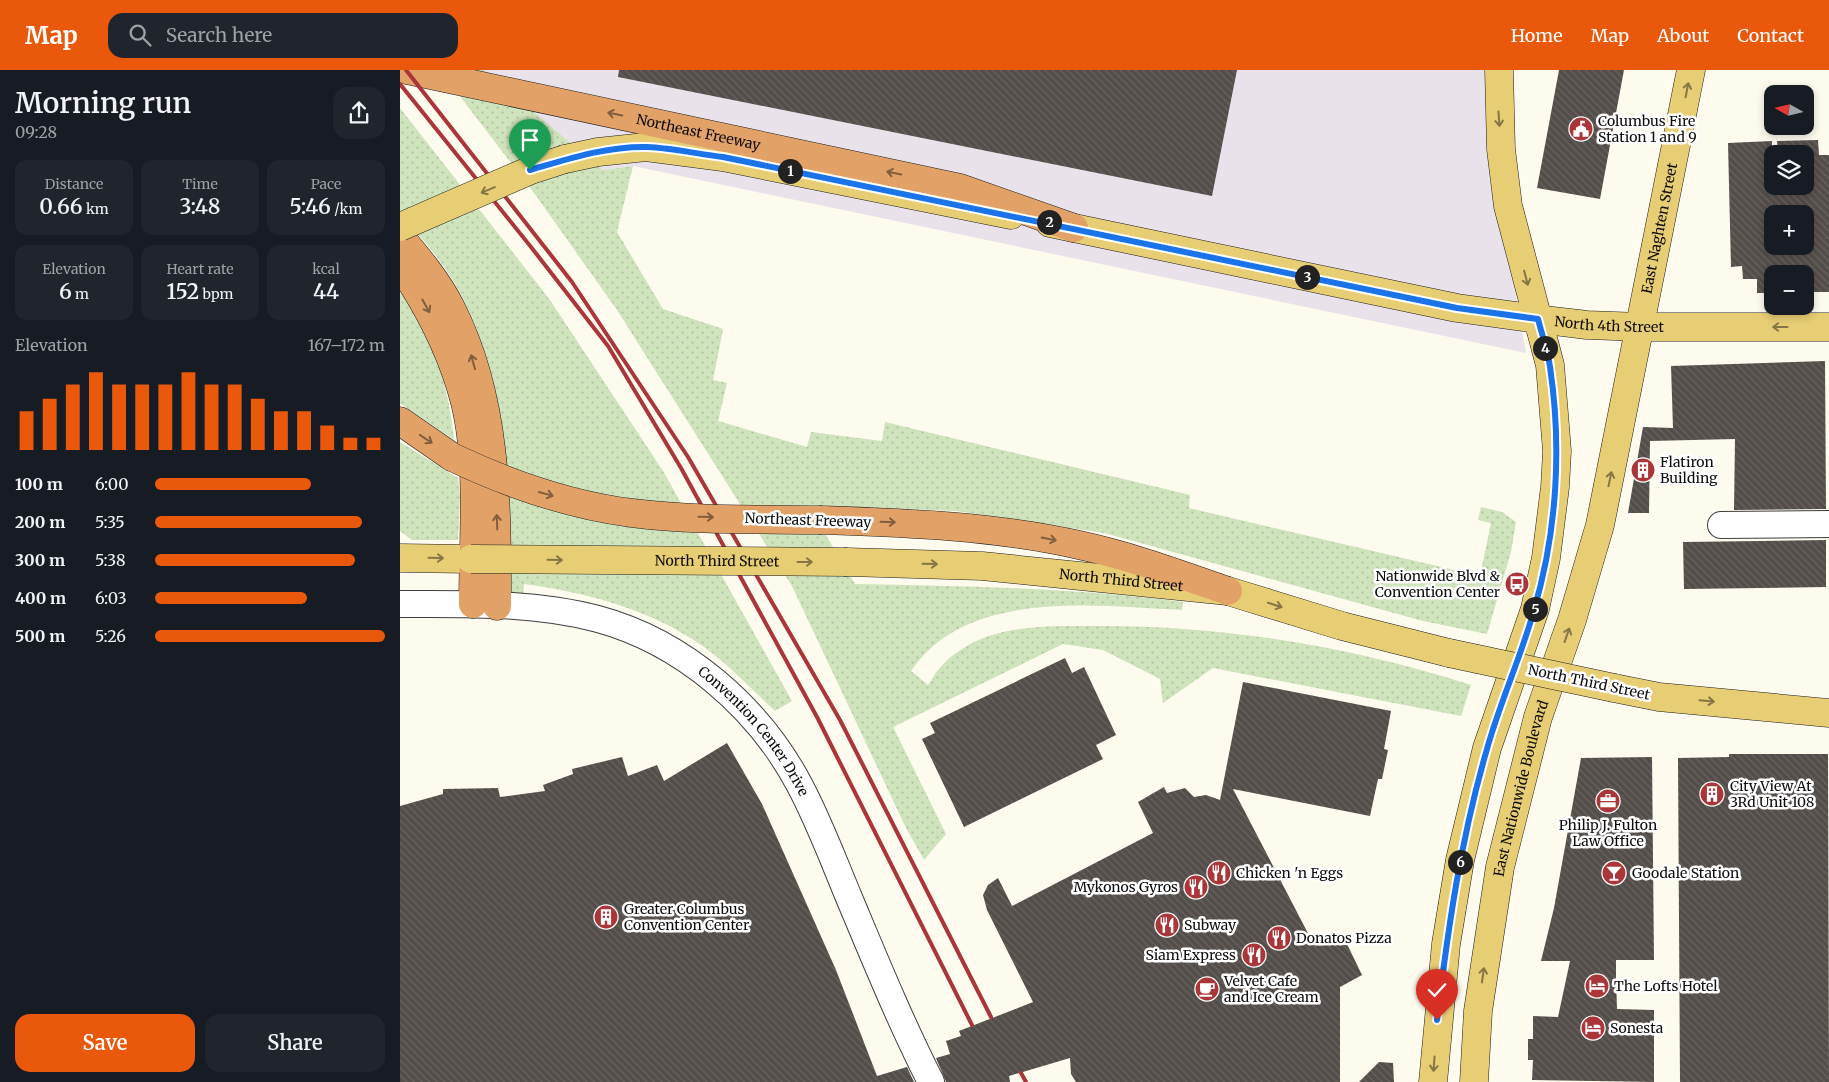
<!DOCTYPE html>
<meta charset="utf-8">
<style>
:root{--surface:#171b24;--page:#20242c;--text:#f1f3f6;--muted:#9ea1a6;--accent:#ea580c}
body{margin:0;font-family:Merriweather,serif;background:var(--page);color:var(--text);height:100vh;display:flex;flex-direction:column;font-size:19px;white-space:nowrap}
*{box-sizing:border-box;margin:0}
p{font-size:16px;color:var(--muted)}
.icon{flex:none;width:28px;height:28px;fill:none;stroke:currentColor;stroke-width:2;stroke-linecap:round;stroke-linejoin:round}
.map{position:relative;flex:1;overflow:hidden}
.sheet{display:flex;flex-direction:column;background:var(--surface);width:400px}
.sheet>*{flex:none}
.needle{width:32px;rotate:278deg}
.fabs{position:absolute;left:1364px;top:15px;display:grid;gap:10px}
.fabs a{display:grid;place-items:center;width:50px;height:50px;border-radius:10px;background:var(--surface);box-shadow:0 2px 8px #0003;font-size:25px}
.pin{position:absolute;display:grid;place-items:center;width:42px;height:42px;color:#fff;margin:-51px -21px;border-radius:50% 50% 50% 0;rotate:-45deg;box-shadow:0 0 5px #0007}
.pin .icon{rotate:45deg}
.km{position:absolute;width:25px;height:25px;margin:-12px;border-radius:50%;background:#222;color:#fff;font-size:14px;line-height:25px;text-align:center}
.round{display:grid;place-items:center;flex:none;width:52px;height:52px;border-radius:15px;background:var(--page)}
.headline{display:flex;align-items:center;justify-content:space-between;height:85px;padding:0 15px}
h1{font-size:28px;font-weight:600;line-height:38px}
.figures{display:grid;grid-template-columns:repeat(3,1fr);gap:8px;height:85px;padding:5px 15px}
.figures div{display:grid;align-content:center;border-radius:12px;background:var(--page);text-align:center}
.figures b{font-size:21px;font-weight:600}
.figures small{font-size:14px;font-weight:400}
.figures p{font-size:14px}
.chart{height:140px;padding:10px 15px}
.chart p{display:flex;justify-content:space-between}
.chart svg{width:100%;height:90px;margin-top:5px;stroke:var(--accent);stroke-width:6}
.primary-button{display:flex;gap:10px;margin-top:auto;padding:10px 15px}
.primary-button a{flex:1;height:58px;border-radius:15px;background:var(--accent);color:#fff;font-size:20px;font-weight:600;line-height:58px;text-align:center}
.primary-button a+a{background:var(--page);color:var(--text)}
ul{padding:0 15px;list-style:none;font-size:16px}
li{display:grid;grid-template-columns:80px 60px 1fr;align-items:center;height:38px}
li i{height:12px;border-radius:6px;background:var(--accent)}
header{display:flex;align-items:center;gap:30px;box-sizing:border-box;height:70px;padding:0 25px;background:var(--accent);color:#fff}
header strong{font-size:24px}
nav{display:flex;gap:28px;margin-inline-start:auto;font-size:18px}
.search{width:350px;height:45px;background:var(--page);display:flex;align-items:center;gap:12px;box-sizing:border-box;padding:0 18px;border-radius:15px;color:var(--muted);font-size:19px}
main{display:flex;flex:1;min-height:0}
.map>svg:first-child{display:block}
.industrial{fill:#e9e2ea}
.grass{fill:url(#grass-dots)}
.building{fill:url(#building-back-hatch);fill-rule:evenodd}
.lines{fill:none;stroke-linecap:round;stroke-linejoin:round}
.minor-casing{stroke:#3f3f3f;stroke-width:28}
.major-casing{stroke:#1d1d1d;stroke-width:29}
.highway-casing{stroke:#1d1d1d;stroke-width:29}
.minor{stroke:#fff;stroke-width:26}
.major{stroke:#e7cd73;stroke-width:28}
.highway{stroke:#e2a167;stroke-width:28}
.rail{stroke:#ab3639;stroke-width:4}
.major-bridge-casing{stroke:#1d1d1d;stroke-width:29;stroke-linecap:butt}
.highway-bridge-casing{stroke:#1d1d1d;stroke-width:29;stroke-linecap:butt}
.major-bridge{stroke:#e7cd73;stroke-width:28}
.highway-bridge{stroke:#e2a167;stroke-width:28}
.oneway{stroke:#847645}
.oneway2{stroke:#825e3e}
.route-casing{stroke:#fff;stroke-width:10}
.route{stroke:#1a73e8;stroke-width:6}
.labels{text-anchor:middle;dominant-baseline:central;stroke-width:5;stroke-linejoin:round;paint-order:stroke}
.poi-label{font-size:14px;fill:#0c0c0c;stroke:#fff;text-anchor:start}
.street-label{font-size:14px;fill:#0c0c0c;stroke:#fff}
</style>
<header>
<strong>Map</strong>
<div class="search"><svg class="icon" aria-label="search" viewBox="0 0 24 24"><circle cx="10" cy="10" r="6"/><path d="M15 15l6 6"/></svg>Search here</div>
<nav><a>Home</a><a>Map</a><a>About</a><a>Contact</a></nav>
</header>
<main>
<section class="sheet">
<div class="headline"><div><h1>Morning run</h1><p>09:28</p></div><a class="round"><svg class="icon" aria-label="share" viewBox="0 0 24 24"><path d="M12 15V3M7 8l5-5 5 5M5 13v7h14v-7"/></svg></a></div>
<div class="figures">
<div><p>Distance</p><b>0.66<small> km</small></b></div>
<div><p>Time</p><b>3:48</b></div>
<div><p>Pace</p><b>5:46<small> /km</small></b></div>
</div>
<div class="figures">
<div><p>Elevation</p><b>6<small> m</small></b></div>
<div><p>Heart rate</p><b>152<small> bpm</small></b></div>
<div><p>kcal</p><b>44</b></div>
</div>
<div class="chart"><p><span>Elevation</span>167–172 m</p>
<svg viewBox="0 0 160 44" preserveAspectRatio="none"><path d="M5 44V25M15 44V19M25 44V12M35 44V6M45 44V12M55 44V12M65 44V12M75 44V6M85 44V12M95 44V12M105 44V19M115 44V25M125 44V25M135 44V32M145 44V38M155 44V38"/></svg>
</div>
<ul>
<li><b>100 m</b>6:00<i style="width:68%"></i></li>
<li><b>200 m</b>5:35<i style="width:90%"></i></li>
<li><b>300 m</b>5:38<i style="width:87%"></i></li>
<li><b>400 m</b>6:03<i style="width:66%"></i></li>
<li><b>500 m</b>5:26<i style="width:100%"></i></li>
</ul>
<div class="primary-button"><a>Save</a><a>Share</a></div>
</section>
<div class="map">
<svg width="1429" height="1012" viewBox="0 0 1429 1012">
<defs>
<pattern id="grass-dots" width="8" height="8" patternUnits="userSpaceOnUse" patternTransform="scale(1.25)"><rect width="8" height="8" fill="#cfe3bc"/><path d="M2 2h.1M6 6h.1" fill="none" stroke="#b1c2a0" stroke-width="1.8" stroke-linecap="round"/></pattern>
<pattern id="building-back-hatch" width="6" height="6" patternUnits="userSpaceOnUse" patternTransform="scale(1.25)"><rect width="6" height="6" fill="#544e4a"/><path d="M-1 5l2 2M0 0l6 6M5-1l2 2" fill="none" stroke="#686360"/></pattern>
</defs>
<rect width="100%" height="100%" fill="#fdfaee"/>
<path class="industrial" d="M84 0H1093L1095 100 1126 283 233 96 203 100Z"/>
<path class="grass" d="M40 0H84L203 100 233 96 217 162 263 239 323 259 313 310 327 313 318 351 407 377 411 362 482 371 485 352 790 425 789 438 1080 506 1091 453 1078 450 1081 437 1102 442 1116 452 1111 482 1087 564 1023 551 704 463 556 441 408 435 455 514C565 516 674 518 783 532L782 540C695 536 567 518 511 601L528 615C532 610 535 603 539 599 551 584 571 572 589 566 621 555 660 556 694 556 821 555 950 576 1071 615L1061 646 813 598 763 633 760 609 703 580 663 574 493 657 546 764 524 790 506 758 392 516 217 240 137 127Z
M0 38 150 230 263 401 392 631 375 641C349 617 323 588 292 569 242 537 182 522 124 514L123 525 111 523C109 389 108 244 0 147Z
M0 222C33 263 49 318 54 370L0 333Z
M0 372 58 408 60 426 58 470H12L0 461Z"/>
<path class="building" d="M219 0H837L812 126 218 7Z
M1159 0H1224L1200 129 1137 118Z
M1418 70 1419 85H1429V222H1405V204H1372V223H1357V209H1343L1342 196 1331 197 1328 73 1372 71V116H1405V84H1378L1377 71ZM1372 144H1405V176H1372Z
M1425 291 1426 439 1334 440 1335 369 1250 371 1249 443H1228L1243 357 1273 358 1271 296Z
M1426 470V517L1284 519 1283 472Z
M665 588 672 603 684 597 716 665 696 675 703 689 564 757 522 669 535 663 530 653Z
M843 612 991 641 984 679 988 680 982 709H978L970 746 833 719 912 871 928 864 934 866 944 875 947 874 962 905 940 917V1012H676L671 1004 670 988 609 1006 610 1012H546L536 988 550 984 546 971 561 966 559 961 633 932 587 840 583 825 588 815 598 808 612 836 753 763 738 732 764 717 767 723 785 718 794 727 806 725 820 730Z
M327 673 362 734 436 900 477 1006 507 997 514 1012H0V736L43 724V719L98 718 100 727 145 721 143 715 173 704 172 699 222 687 228 706 257 695 264 711Z
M1329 684H1428L1429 1012H1280L1278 688 1329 687Z
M1252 687 1254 890H1216V907L1217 939 1254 940V1012L1132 1010 1133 990H1128V969H1133V946L1158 947 1170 891H1141L1154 838 1181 688Z
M979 992 993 993 994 1012H959Z"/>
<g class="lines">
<defs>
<g id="minor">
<path d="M1321 455 1429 454"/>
<path id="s1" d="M0 534C65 534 134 532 198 549 283 572 358 637 399 714 419 751 434 792 450 830 476 892 501 953 531 1012"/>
</g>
<g id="major">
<path d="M165 89 198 82 246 77 323 87 611 145"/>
<path id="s2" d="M650 153 1057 238 1137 249 1187 255 1241 257H1429"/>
<path d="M0 488 71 489"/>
<path id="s3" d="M447 492 582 496 828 521 942 556 1049 583"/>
<path d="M1214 618 1259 627 1429 643"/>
<path d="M1033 1012 1046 874 1060 790 1087 678 1135 539 1146 488 1155 417 1157 381 1150 295 1108 136 1101 79 1099 0"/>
<path id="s4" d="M1074 1012 1078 941 1100 797 1138 647 1172 550 1200 455 1291 0"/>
</g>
<g id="highway">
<path id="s5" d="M7 0 560 118 674 158"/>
<path d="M0 167C19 189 38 212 51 238 98 330 97 435 97 536"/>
<path d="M0 195C29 237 52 282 65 332 80 393 73 471 73 534"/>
<path d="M0 351 52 387"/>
<path d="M422 450C509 453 594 456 679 475 730 486 779 504 828 521"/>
</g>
</defs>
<use href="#minor" class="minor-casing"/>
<use href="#major" class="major-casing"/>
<use href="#highway" class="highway-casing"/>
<use href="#minor" class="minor"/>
<use href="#major" class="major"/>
<use href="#highway" class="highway"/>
<path class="rail" d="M6 0 172 212 288 387 440 650 591 947
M0 14 131 177 208 276 281 398 417 647 572 955
M621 1003 626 1012"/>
<defs>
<g id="major-bridge">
<path d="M0 157 131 100 165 89"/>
<path id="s6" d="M71 489 447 492"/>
<path d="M1049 583 1214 618"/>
</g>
<path id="highway-bridge" d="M52 387C109 414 169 435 232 443 295 451 359 449 422 450"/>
</defs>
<use href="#major-bridge" class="major-bridge-casing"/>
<use href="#highway-bridge" class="highway-bridge-casing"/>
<use href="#major-bridge" class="major-bridge"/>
<use href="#highway-bridge" class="highway-bridge"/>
</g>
<defs><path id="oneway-shaft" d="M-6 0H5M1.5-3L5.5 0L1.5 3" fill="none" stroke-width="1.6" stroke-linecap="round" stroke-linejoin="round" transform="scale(1.25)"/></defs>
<g class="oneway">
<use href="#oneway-shaft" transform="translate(1287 20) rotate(-79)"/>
<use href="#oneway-shaft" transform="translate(1099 49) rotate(86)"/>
<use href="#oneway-shaft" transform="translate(88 120) rotate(157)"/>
<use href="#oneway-shaft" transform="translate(1126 208) rotate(75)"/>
<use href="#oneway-shaft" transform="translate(1380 257) rotate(180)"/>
<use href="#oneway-shaft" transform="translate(1210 409) rotate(-78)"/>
<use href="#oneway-shaft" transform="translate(36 488) rotate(1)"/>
<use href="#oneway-shaft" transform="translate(155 490) rotate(1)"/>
<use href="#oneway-shaft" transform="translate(405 492)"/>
<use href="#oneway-shaft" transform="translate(530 494) rotate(1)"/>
<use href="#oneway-shaft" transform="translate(875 535) rotate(18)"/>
<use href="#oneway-shaft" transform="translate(1167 565) rotate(-71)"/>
<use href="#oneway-shaft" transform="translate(1307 631) rotate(5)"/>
<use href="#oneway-shaft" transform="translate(1083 905) rotate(-82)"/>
<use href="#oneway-shaft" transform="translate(1034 994) rotate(94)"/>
</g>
<g class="oneway2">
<use href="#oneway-shaft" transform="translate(215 44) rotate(-169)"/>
<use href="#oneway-shaft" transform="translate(494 103) rotate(-168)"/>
<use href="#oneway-shaft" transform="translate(26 236) rotate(61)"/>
<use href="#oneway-shaft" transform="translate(73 292) rotate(-106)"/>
<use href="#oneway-shaft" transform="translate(26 369) rotate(34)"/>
<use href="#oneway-shaft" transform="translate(146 424) rotate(15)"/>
<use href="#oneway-shaft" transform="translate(306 447) rotate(1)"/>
<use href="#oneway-shaft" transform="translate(97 452) rotate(-92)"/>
<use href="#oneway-shaft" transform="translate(488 452) rotate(2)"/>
<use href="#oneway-shaft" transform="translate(649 469) rotate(11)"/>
</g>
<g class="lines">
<defs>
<path id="route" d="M130 100C168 89 207 76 247 77 272 78 298 84 323 87L1057 238 1138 249C1142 265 1148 281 1150 297 1162 377 1157 462 1134 540 1121 587 1100 632 1087 679 1061 768 1048 858 1037 950"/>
</defs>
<use href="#route" class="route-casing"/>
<use href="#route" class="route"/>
</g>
<defs>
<symbol id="civic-disc" viewBox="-11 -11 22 22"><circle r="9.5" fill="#ab3639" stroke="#fff"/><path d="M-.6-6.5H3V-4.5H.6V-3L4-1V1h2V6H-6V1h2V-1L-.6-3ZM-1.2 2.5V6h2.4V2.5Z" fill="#fff"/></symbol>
<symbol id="building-disc" viewBox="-11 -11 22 22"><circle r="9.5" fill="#ab3639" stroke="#fff"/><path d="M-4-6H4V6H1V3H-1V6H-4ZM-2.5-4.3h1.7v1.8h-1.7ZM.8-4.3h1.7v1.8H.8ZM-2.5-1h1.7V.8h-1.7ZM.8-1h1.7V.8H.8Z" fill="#fff"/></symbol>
<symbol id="bus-disc" viewBox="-11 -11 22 22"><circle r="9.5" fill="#ab3639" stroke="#fff"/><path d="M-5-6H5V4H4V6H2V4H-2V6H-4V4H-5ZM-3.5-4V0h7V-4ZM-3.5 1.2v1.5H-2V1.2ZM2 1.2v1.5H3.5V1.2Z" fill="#fff"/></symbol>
<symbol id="office-disc" viewBox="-11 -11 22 22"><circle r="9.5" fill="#ab3639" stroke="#fff"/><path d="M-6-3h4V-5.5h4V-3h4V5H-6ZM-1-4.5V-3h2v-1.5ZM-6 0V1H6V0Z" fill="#fff"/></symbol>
<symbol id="restaurant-disc" viewBox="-11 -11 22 22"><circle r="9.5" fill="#ab3639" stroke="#fff"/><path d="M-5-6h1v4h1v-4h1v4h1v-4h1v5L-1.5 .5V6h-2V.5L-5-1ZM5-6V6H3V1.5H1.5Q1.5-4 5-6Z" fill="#fff"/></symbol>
<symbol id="bar-disc" viewBox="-11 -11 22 22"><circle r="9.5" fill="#ab3639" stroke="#fff"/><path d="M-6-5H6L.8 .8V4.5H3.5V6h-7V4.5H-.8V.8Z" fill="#fff"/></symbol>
<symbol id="hotel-disc" viewBox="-11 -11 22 22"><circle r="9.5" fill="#ab3639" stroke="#fff"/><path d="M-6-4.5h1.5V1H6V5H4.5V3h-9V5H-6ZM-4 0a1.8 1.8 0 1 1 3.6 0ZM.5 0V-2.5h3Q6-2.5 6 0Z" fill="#fff"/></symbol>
<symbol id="cafe-disc" viewBox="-11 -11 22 22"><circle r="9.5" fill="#ab3639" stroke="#fff"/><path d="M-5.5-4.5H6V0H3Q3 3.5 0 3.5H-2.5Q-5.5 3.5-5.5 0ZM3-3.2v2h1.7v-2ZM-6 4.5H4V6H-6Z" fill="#fff"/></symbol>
</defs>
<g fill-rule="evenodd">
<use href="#civic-disc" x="1167" y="45" width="28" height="28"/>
<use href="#building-disc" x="1229" y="386" width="28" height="28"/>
<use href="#bus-disc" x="1103" y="500" width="28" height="28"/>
<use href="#building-disc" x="1298" y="710" width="28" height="28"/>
<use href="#office-disc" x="1194" y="717" width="28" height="28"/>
<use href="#restaurant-disc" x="805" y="789" width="28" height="28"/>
<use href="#bar-disc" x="1200" y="789" width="28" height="28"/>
<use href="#restaurant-disc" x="782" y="803" width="28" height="28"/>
<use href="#building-disc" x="192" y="833" width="28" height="28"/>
<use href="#restaurant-disc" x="753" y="841" width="28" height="28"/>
<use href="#restaurant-disc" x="865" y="854" width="28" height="28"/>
<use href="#restaurant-disc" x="840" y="871" width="28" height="28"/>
<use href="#hotel-disc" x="1183" y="902" width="28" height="28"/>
<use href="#cafe-disc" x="793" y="905" width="28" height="28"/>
<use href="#hotel-disc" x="1179" y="944" width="28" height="28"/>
</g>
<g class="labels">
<g class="poi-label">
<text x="1198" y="51">Columbus Fire<tspan x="1198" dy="16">Station 1 and 9</tspan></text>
<text x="1260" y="392">Flatiron<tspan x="1260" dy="16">Building</tspan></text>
<text x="1100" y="506" text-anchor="end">Nationwide Blvd &amp;<tspan x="1100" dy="16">Convention Center</tspan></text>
<text x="1330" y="716">City View At<tspan x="1330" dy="16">3Rd Unit 108</tspan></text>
<text x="1208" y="755" text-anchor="middle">Philip J. Fulton<tspan x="1208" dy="16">Law Office</tspan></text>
<text x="836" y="803">Chicken 'n Eggs</text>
<text x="1232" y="803">Goodale Station</text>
<text x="778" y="817" text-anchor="end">Mykonos Gyros</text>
<text x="224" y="839">Greater Columbus<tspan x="224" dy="16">Convention Center</tspan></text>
<text x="784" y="855">Subway</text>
<text x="896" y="868">Donatos Pizza</text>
<text x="836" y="885" text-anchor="end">Siam Express</text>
<text x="824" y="911">Velvet Cafe<tspan x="824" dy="16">and Ice Cream</tspan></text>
<text x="1214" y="916">The Lofts Hotel</text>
<text x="1210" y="958">Sonesta</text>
</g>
<g class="street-label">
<text stroke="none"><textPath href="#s5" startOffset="298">Northeast Freeway</textPath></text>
<text stroke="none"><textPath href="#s4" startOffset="876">East Naghten Street</textPath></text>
<text stroke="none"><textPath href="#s2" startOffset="569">North 4th Street</textPath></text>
<text transform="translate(408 450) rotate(2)">Northeast Freeway</text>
<text stroke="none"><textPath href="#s6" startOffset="246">North Third Street</textPath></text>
<text stroke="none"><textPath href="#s3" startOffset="275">North Third Street</textPath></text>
<text transform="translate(1189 612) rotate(12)">North Third Street</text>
<text stroke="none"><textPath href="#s1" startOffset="396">Convention Center Drive</textPath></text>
<text stroke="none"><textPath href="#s4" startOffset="298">East Nationwide Boulevard</textPath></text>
</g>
</g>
</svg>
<div class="fabs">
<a><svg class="needle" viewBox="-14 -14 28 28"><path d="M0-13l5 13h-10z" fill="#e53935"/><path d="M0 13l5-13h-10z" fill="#9ea1a6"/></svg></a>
<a><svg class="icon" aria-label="layers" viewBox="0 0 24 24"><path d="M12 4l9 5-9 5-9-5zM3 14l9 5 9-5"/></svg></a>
<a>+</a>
<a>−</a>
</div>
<div class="pin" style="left:130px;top:100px;background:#1e9e55"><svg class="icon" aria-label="arrive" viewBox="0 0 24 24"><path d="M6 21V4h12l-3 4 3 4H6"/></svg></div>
<div class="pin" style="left:1037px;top:950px;background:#d93025"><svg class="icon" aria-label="check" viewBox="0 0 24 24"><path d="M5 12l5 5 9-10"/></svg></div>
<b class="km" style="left:390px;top:101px">1</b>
<b class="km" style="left:649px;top:152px">2</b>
<b class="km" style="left:907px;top:207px">3</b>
<b class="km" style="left:1145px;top:278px">4</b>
<b class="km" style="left:1135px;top:539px">5</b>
<b class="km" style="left:1060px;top:792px">6</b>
</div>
</main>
